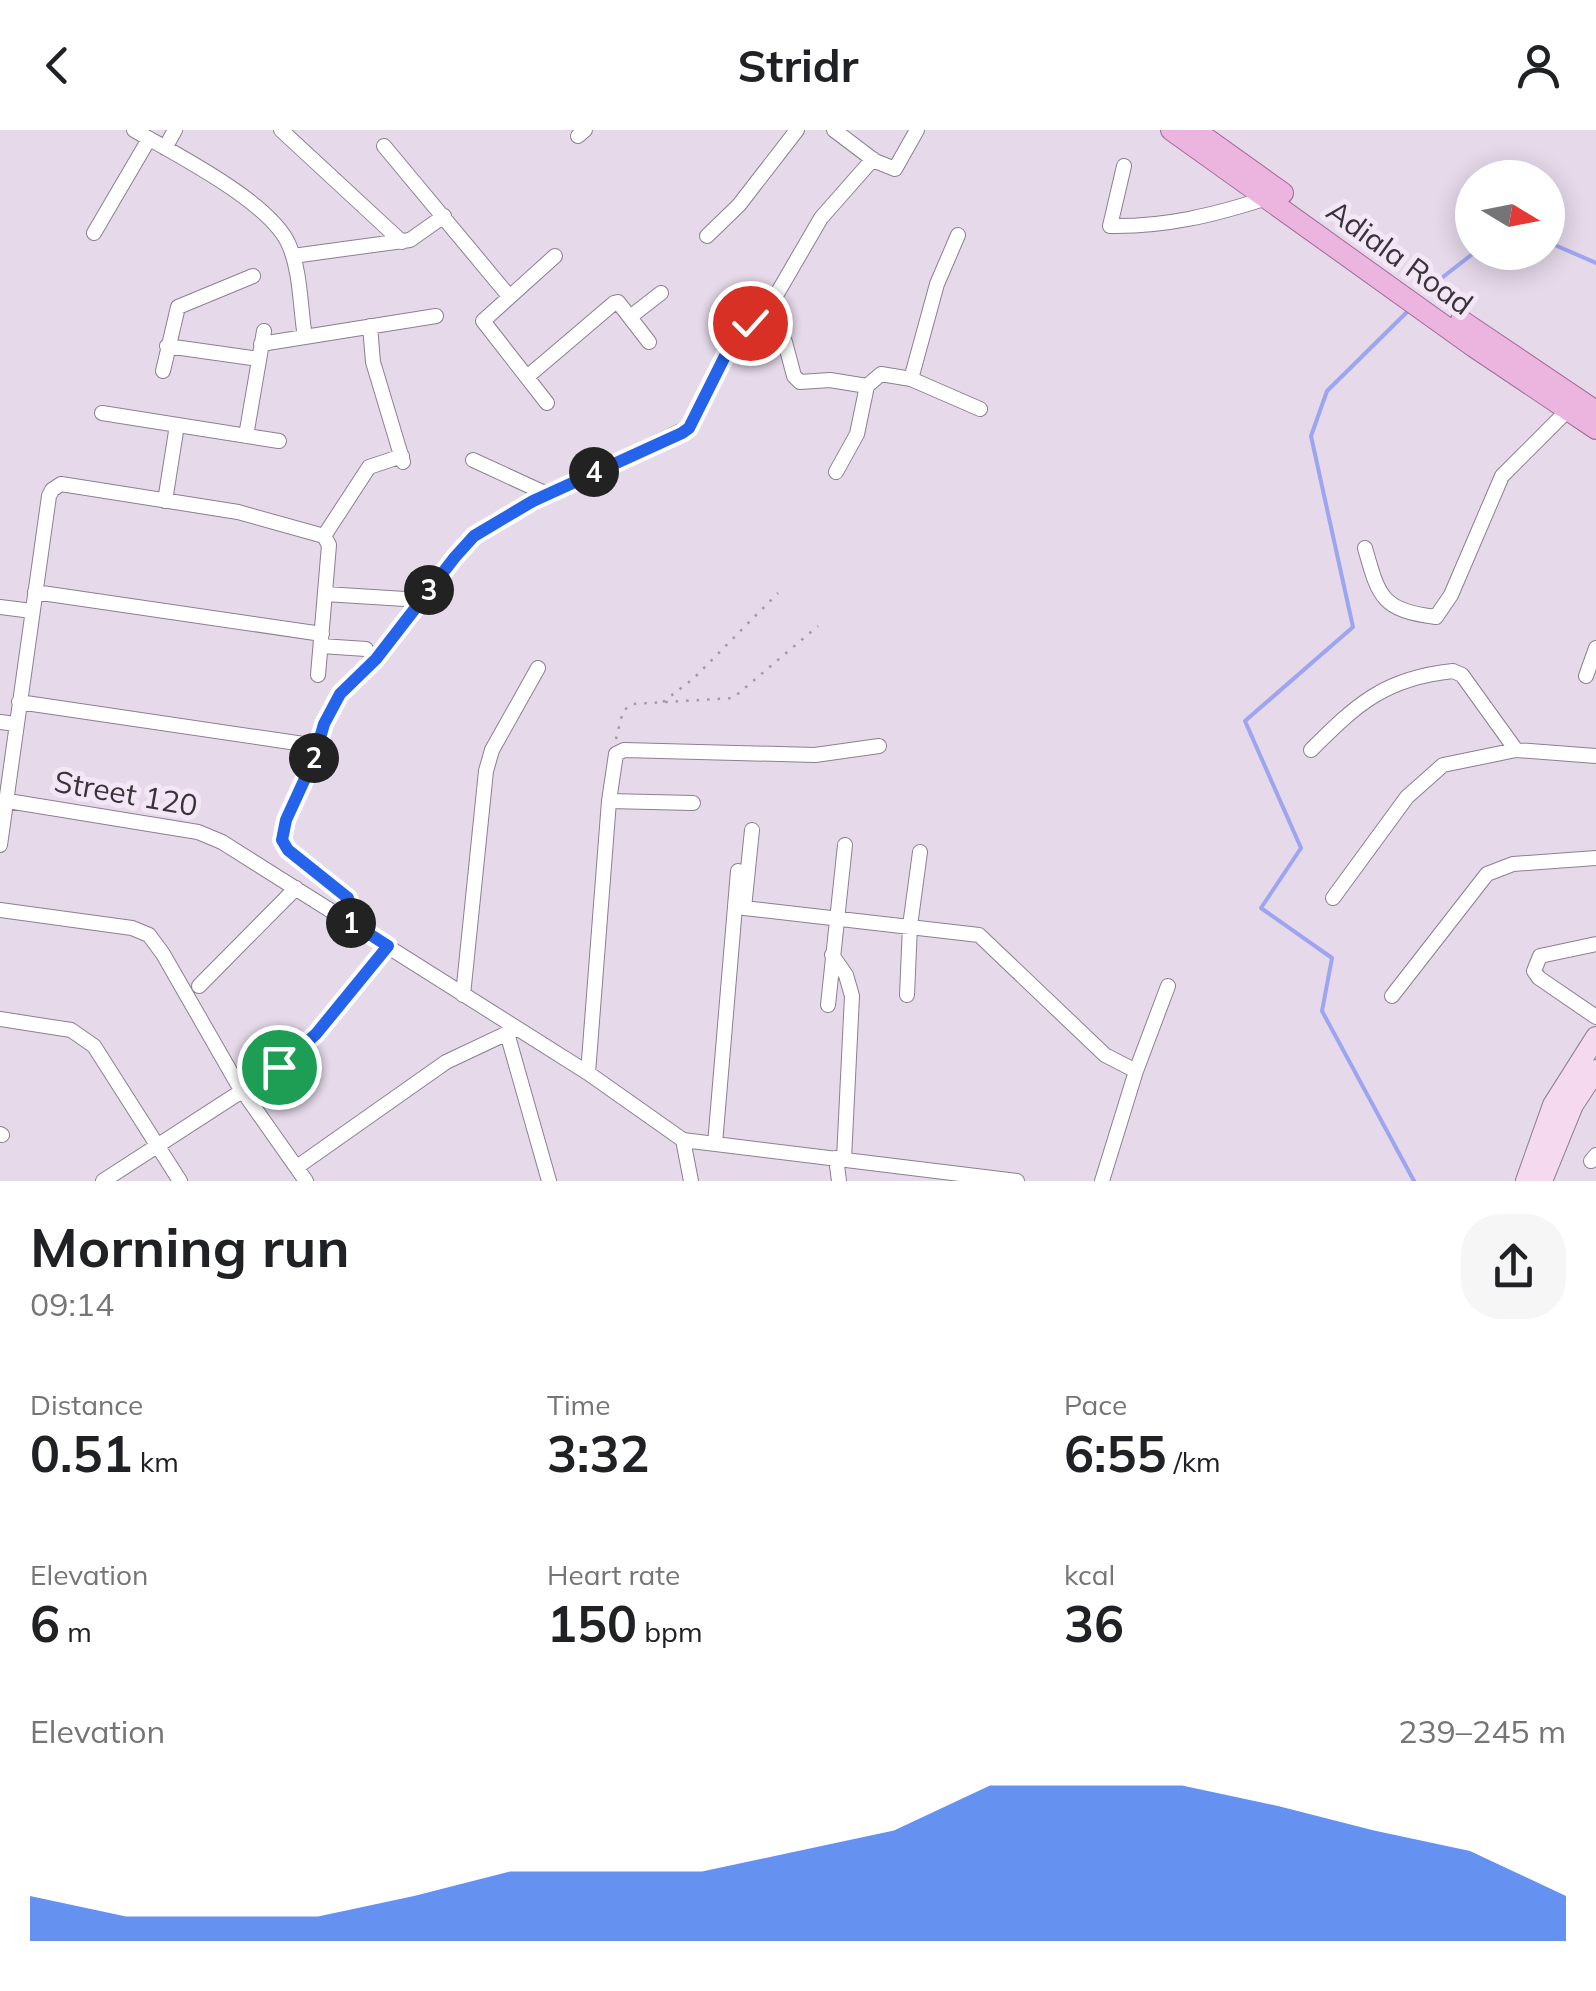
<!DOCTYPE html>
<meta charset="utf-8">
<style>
:root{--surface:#fff;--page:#f6f6f6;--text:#202124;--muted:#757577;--accent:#2563eb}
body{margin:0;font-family:Mulish,sans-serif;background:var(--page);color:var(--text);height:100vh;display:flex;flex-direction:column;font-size:38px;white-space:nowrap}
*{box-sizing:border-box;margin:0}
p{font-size:32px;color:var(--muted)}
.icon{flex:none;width:55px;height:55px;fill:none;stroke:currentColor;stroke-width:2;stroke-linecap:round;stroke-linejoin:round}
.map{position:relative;height:1051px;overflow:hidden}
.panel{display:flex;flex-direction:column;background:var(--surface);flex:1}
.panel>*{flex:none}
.needle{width:65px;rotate:100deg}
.tools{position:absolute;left:1455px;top:30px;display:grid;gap:20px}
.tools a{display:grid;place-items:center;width:110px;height:110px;border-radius:50%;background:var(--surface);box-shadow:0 5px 25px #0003;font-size:50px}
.pin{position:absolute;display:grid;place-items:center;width:85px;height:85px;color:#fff;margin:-42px;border:5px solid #fff;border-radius:50%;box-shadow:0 2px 10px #0007}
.km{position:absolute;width:50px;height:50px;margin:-25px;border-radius:50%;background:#222;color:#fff;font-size:28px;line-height:50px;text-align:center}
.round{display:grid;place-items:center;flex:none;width:105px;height:105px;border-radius:40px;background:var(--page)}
.head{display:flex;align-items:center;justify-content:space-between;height:170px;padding:0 30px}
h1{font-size:55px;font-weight:700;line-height:75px}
.figures{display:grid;grid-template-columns:repeat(3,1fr);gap:15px;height:170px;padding:10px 30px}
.figures div{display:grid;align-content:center}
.figures b{font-size:50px;font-weight:700}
.figures small{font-size:28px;font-weight:400}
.figures p{font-size:28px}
.chart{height:280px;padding:20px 30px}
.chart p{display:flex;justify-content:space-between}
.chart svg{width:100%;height:180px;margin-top:10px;fill:var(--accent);opacity:.7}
header{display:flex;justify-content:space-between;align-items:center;height:130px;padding:0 30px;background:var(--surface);font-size:45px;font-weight:700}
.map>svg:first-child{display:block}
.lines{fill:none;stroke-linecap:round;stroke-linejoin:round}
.stream{stroke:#9da5f0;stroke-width:4}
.street-casing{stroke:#8b8090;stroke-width:16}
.secondary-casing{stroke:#8b8090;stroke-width:22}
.primary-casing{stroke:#a36898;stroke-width:22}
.path{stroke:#a198a4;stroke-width:2.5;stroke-dasharray:2.5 8;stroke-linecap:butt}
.street{stroke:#fff;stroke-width:14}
.secondary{stroke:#f5daef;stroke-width:20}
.primary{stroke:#ebb5e0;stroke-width:20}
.route-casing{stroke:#fff;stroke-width:20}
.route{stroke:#2563eb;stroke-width:12}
.labels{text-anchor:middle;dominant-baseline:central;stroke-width:10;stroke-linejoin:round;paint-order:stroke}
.street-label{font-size:30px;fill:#383339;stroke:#f2e6f7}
</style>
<header><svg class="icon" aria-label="back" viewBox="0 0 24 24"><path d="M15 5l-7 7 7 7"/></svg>Stridr<svg class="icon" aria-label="person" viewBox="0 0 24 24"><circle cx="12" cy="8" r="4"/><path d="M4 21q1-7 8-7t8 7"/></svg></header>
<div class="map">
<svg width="1596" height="1051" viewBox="0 0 1596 1051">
<rect width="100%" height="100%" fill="#e5d9ea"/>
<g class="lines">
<path class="stream" d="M1548 112 1596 133
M1434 154 1475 122
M1407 182 1327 261 1311 306 1353 497 1245 591 1301 718 1261 778 1332 828 1322 881 1414 1051"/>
<defs>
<path id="street" d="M134 0C175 24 271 72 289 115 301 142 300 178 305 207
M281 0 402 112
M834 0 875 31 895 39 917 0
M578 6 585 0
M384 16 508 165
M165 18 175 0
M1124 36 1110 96C1166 97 1214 85 1267 68
M94 103 149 9
M707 106 739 75 797 0
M293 126 410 110 444 86
M761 186 785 212 794 246 800 252 830 250 867 256
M630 187 661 163
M370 196 373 232 403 332
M261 214 436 186
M167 216 259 229
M163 241 178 177 253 146
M527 247 614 173 618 172 649 212
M911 249 937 154 958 105
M547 273 483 191 555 126
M102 283 279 311
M246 306 264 201
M473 330 547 364
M836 342 857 304 867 256 881 244 911 249 980 279
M165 371 177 295
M324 406 369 337 402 326
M1365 418C1379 467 1381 480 1436 487L1451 465 1502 346 1571 277
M35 462 322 504
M325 464 405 469
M0 477 32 481
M321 516 366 519
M1586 546 1596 518
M19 572 317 616
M0 592 16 594
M879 616 815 625 624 620 616 624 609 671 588 943 683 1010 1017 1051
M1311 620C1357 574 1385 548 1453 541L1462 545 1516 620 1596 626
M8 671 198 702 222 712 588 943
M609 671 693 673
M752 700 744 778 979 805 1105 925 1136 941
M0 715 49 366 52 360 61 354 238 382 324 406 329 415 318 545
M1333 768 1407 667 1443 635 1516 620
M0 780 132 798 149 805 163 824 237 953 306 1051
M345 789 351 779 348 768 288 720 282 710 286 691 314 629 324 594 340 564 376 529 455 427 474 406 494 392 689 297 728 220 751 193 767 181 821 88 873 29
M1596 814 1540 826 1534 841 1539 848 1596 887
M832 825 846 845 852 866 844 1029
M199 856 296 758
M463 865 486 641 492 620 538 538
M907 865 910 796 920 722
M1392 866 1487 744 1513 734 1596 728
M828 875 845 715
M0 889 71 900 94 916 180 1051
M507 903 549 1051
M0 1004 2 1005
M683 1010 691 1051
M715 1014 738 741
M836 1028 839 1051
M1591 1031 1596 1025
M297 1037 446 932 516 899
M103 1051 279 937 316 904 388 816
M1102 1051 1136 941 1168 856"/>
<path id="secondary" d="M1526 1051 1553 975 1596 907
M1542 1051 1573 975 1596 940"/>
<path id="primary" d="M1171 0 1474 217 1596 299
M1195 0 1283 63
M1461 190 1596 281"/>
</defs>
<use href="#street" class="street-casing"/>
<use href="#secondary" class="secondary-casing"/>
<use href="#primary" class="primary-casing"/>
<path class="path" d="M663 572 694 548 778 463
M616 609 623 581 632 574 733 568 818 496"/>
<use href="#street" class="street"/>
<use href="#secondary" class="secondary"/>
<use href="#primary" class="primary"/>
</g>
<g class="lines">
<defs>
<path id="route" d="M279 937 316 904 388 816 346 789 351 778 348 768 288 720 282 710 286 690 314 629 324 594 340 564 376 529 455 427 474 406 533 371 682 303 689 298 728 220 750 193"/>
</defs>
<use href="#route" class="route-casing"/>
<use href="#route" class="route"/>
</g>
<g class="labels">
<g class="street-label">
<text transform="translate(1400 127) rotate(36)">Adiala Road</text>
<text transform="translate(126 663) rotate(10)">Street 120</text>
</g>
</g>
</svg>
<div class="tools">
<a><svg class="needle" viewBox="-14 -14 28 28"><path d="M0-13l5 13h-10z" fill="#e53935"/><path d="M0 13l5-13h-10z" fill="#757577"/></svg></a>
</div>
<div class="pin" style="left:279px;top:937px;background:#1e9e55"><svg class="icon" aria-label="arrive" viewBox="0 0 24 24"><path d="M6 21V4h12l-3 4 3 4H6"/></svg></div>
<div class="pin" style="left:750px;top:193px;background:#d93025"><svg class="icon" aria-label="check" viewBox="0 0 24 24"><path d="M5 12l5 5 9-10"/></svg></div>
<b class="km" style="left:351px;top:793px">1</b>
<b class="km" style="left:314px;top:628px">2</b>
<b class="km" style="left:429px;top:460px">3</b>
<b class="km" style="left:594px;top:342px">4</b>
</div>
<section class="panel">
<div class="head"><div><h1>Morning run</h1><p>09:14</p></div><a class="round"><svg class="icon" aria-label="share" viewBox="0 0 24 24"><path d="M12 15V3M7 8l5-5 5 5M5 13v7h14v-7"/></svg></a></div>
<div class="figures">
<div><p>Distance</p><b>0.51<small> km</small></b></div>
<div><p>Time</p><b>3:32</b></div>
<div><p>Pace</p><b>6:55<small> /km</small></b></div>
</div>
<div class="figures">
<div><p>Elevation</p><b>6<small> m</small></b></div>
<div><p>Heart rate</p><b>150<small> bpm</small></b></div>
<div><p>kcal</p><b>36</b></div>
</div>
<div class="chart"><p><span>Elevation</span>239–245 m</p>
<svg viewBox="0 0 160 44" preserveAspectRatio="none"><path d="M0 44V33L10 38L20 38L30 38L40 33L50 27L60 27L70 27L80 22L90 17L100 6L110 6L120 6L130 11L140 17L150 22L160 33V44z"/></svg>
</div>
</section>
